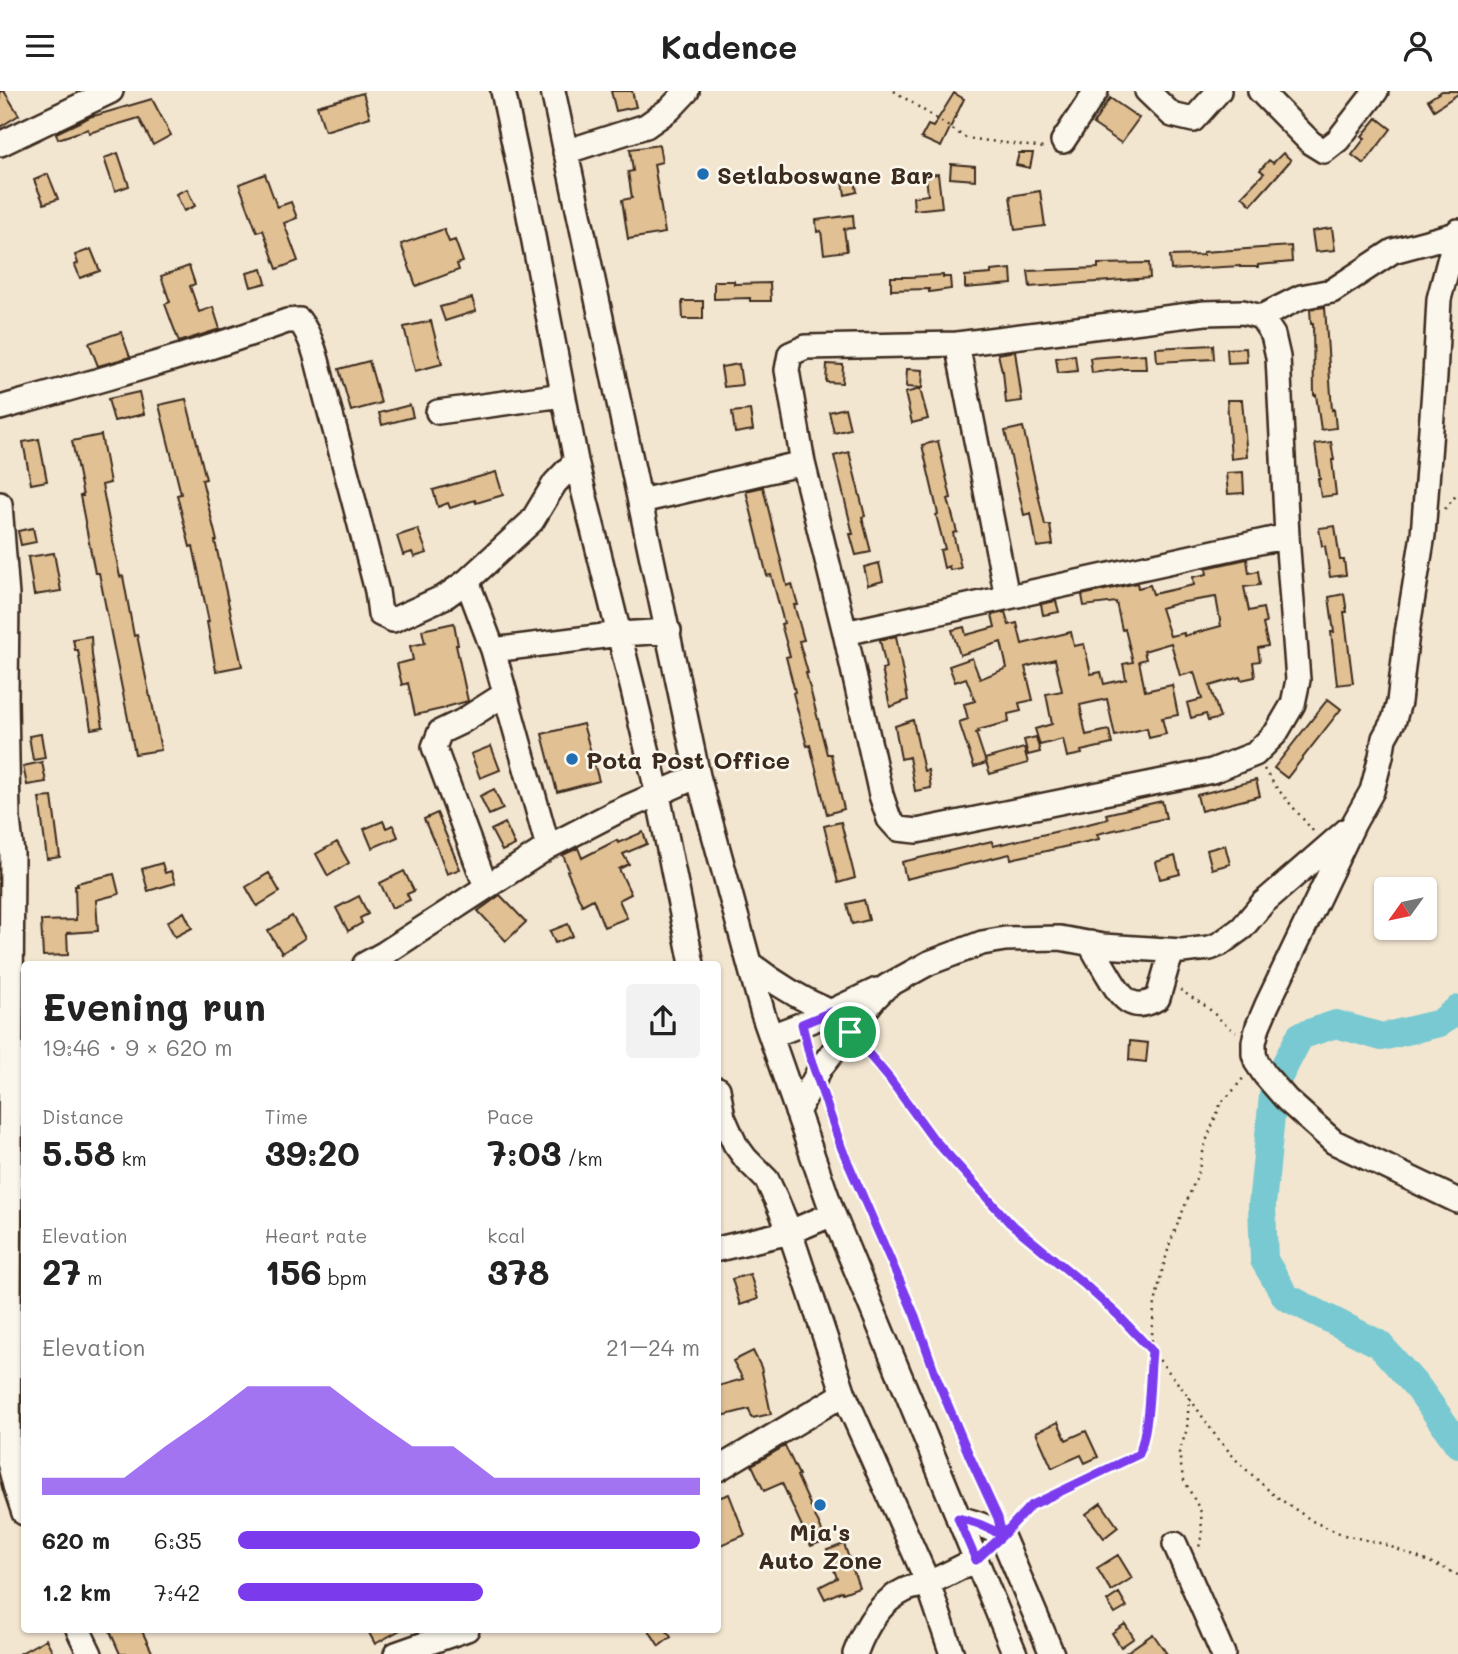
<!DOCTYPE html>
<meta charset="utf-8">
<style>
:root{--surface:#fff;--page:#f2f2f2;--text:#222;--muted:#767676;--accent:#7c3aed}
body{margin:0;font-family:Mali,sans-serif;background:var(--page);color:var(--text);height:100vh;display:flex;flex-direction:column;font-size:26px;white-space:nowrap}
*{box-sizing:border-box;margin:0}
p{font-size:23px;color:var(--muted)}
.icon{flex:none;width:38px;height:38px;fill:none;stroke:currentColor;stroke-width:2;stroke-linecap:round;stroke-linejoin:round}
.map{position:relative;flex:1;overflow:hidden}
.details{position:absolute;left:21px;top:870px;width:700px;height:672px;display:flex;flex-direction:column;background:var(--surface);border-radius:7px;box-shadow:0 2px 5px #0004}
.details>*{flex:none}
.needle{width:46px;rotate:237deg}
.controls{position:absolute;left:1374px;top:786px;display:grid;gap:14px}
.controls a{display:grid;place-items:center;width:63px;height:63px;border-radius:7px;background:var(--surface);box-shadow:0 2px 5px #0004;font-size:35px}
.pin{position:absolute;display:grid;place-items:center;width:60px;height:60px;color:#fff;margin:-30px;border:4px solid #fff;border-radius:50%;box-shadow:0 2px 7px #0007}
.round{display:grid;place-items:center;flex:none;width:74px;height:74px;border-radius:7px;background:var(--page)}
.summary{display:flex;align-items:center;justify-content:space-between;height:119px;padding:0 21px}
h1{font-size:38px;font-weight:800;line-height:52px}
.metrics{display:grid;grid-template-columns:repeat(3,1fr);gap:10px;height:119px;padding:7px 21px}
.metrics div{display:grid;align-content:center}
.metrics b{font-size:35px;font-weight:800}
.metrics small{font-size:19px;font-weight:400}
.metrics p{font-size:19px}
.chart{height:196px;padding:14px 21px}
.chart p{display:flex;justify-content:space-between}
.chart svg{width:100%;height:126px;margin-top:7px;fill:var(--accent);opacity:.7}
ul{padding:0 21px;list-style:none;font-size:23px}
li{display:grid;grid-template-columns:112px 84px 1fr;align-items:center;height:52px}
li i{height:18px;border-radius:9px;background:var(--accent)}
header{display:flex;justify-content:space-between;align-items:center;height:91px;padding:0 21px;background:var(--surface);font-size:32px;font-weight:800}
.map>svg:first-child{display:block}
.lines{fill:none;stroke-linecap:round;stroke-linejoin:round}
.river{stroke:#78c9d1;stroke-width:28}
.building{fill:#e1c093;stroke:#3b2a1e;stroke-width:2;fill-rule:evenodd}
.minor-casing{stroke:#3b2a1e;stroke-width:28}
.path{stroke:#3b2a1e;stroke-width:2.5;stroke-dasharray:2 5;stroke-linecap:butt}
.minor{stroke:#fbf7ec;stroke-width:23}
.route-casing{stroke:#fff;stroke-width:14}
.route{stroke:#7c3aed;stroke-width:9}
.poi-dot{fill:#1f6fb2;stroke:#fbf7ec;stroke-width:2.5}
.labels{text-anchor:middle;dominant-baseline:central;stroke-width:5;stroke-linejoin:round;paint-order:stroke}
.poi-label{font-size:24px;font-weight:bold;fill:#3b2a1e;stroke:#fbf7ec;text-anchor:start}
</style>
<header><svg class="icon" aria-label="menu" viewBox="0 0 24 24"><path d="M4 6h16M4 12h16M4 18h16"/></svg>Kadence<svg class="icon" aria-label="person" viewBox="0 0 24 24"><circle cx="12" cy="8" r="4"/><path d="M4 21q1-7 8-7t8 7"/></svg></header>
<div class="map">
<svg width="1458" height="1563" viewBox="0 0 1458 1563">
<rect width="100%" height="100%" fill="#f3e6d1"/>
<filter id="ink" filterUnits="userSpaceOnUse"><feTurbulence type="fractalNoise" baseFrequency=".0143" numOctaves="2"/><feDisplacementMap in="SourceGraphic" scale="14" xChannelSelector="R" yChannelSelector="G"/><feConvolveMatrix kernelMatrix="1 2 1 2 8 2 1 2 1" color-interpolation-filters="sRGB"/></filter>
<g filter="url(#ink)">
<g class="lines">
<path class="river" d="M1458 918 1440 932 1382 946 1336 933 1300 945 1274 995 1262 1114 1264 1169 1286 1206 1379 1253 1419 1298 1458 1353"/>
</g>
<path class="building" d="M0 0H4L19 24 0 36Z
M611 0H632L636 16 616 20Z
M1442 0H1458V3L1434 19 1428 9Z
M363 2 370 26 325 40 317 15Z
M954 2 964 8 941 56 921 47 928 34 933 36Z
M1110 7 1139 27 1121 52 1093 33Z
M152 8 171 44 153 54 139 27 89 42 88 38 58 48 56 42 94 24V25Z
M1377 27 1391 38 1364 73 1352 64 1365 47 1362 45Z
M659 54 662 71 654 73 665 142 628 148 622 109 632 107 628 81 633 80 630 58Z
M118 62 129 95 115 100 104 67Z
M1019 62H1033L1030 77 1016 74Z
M1283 62 1291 69 1251 114 1242 105 1264 82 1260 79 1269 69 1273 72Z
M951 73 975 75V89L950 87Z
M48 83 58 108 44 113 34 89Z
M265 83 277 116 291 111 297 127 284 132 298 170 277 178 263 139 257 141 239 93Z
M938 83 942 116 914 119 913 106 928 104 926 84Z
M855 88 857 101 845 104 843 91Z
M187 98 195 115 184 120 176 103Z
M1040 100 1045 135 1015 139 1010 105Z
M853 124 854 137 844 138 847 160 824 163 821 140 817 141 816 129Z
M1332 137 1335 159 1315 161 1312 140Z
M444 138 449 151 455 149 463 171 457 173 459 179 416 195 401 153Z
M1291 155 1292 171 1258 174V176H1240V175L1171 179 1170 165 1203 164V161Z
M91 158 100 180 80 187 75 174 78 172 75 164Z
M1149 172 1150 187 1030 196 1028 180 1098 177V173Z
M189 175 195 193 190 195 199 221 213 216 220 238 179 251 165 213 170 211 161 185Z
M262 178 266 192 251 196 247 182Z
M1011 178 1012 193 965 197V185L991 183V180Z
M943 184V186H950L951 198 929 201V198L891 199V186H909Z
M714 190H734V193L770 192 771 210H750V207L714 208Z
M472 207 476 220 445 230 440 216Z
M682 210H703V228H683Z
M1325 216 1332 319 1334 318 1336 337 1321 339 1316 304H1314L1313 233H1311L1310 218Z
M431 230 442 273 415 280 404 236Z
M121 241 130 266 98 275 89 252Z
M1213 254 1214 268 1157 271 1156 257Z
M1246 257 1247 271 1228 272 1227 258Z
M1015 260 1022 310 1006 312 1003 280H1002L998 263Z
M1145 263 1146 278H1123L1092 282 1090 267Z
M1075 264 1077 280 1058 282 1056 267Z
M369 270 381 312 351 320 339 278Z
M739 273 742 294 724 296 721 276Z
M827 273 843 274 842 292 826 291Z
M907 278 923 279 922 297 906 296Z
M920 298 928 328 912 332 905 302Z
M139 301 144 323 114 330 108 308Z
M186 308 206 388 202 389 217 450H215L242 575 216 580 207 531H209L193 455 190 456 177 404 181 403 159 314Z
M1227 309H1242L1247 366 1231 368Z
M410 314 413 326 382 334 379 322Z
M845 317 850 338 834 342 829 321Z
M750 319 753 339 735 342 732 321Z
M1023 336 1045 434H1050L1053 454 1037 456 1031 422 1024 424 1005 340Z
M101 344 110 392 102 394 120 486 123 485 134 545 137 544 150 606H151L161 659 135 663 99 482H95L80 405H83L72 350Z
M39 348 47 390 31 393 23 351Z
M938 350 951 407 948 408 957 441 953 442 961 477 950 479 949 475 944 477 940 459 945 458 936 424 938 423 922 354Z
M1331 351 1334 369H1332L1336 404 1321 406 1318 388H1320L1315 353Z
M849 361 865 425 862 426 871 461 856 464 850 443H853L834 365Z
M496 381 503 404 476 412 475 409 450 417 448 412 438 416 433 399Z
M1243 381 1244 402 1228 403 1226 382Z
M763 396 787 495 792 493 798 514H794L804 549 799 550 808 582H806L827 663H831L844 718 827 723 810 654 807 655 793 602 795 601 786 566 790 565 781 533 784 532 771 484 767 485 746 400Z
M1335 435 1340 469H1344L1346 484 1330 486 1325 455H1322L1319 437Z
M33 437 36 451 21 454 18 440Z
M418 438 427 462 414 466 412 461 403 464 397 445Z
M54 462 61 500 34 504 28 466Z
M1247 468 1249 482 1258 480 1260 494 1244 496 1249 520 1263 517 1266 532 1263 533 1268 555 1258 557 1260 570 1253 571 1255 586 1241 589 1240 586 1210 595 1220 627 1208 630 1206 623 1191 627 1187 612 1202 608 1194 581 1180 585 1171 552 1144 560 1146 568 1139 570 1145 600 1172 594 1178 624 1162 627 1166 643 1149 647 1147 637 1115 645 1107 608 1080 614 1086 644 1109 639 1112 653 1081 660 1082 663 1067 666 1063 648 1040 654 1035 638 1052 633 1046 603 1062 600 1055 568 1025 576 1033 609 1019 612 1021 620 1008 623 1009 631 978 639 979 641 976 642 986 672 974 676 959 631 968 628 964 613 975 610 966 587 955 591 949 575 972 567 980 588 1007 577 1001 551 960 564 952 539 964 536 966 544 995 536 992 524 1005 521 1009 534 1017 532 1022 553 1071 541 1074 555 1084 553 1091 583 1101 581 1104 593 1126 588 1123 573 1133 571 1125 538 1122 539 1116 511 1084 515 1082 504 1137 492 1138 497 1150 494 1153 503 1194 494 1193 486 1207 483 1206 477ZM1216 506 1221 535 1184 545V542L1170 545 1161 517 1178 512Z
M879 472 883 490 868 494 864 476Z
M1344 503 1347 521H1344L1353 592 1337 594 1331 541H1334L1329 506Z
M1056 510 1059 521 1043 524 1041 513Z
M454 532 458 554H456L468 610 446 616V617L415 624 408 592 402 594 397 573 413 569 410 555 425 552 422 539Z
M91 545 92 564 103 636 91 638 78 559H75L73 548Z
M896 545 908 609 890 616 882 578 886 577 880 549Z
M1328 608 1341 618 1287 687 1274 677Z
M913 629 924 680 928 679 931 697 915 700 909 666 901 668 895 635Z
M583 633 599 690 557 701 542 643Z
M41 643 45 667 33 669 29 645Z
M1036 646 1040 661 1028 664 1024 649Z
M491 655 500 679 480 687 471 663Z
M1024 657 1028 672 990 683 985 668Z
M42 671 46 691 27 694 23 675Z
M1256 689 1260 705 1201 720 1197 704Z
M494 698 503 718 489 724 480 705Z
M52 706 60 766 47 768 39 707Z
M1162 710 1166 727 1097 743 1099 748 1011 768 1010 763 906 788 902 771 992 750 993 755 1072 737 1108 728 1106 723Z
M437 722 460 778 447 783 434 748 433 749 424 728Z
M383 730 386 737 393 734 398 746 372 757 364 738Z
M841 731 855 787 838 792 824 735Z
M505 732 515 754 502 760 491 739Z
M643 741 647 753 623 763 629 773 619 778 631 803 619 809 627 827 604 836 593 808 582 814 567 780 569 779 563 764 578 757 582 767 617 749 618 752Z
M337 751 349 772 328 785 316 763Z
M1225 754 1230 773 1212 778 1207 759Z
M1175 765 1180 783 1160 788 1156 771Z
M162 772 165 782 171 780 175 792 148 800 142 778Z
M404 780 414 800 407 803 410 809 392 817 380 792Z
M269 782 280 801 257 815 246 796Z
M114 783 119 803 96 809 98 840 67 842 68 864 43 865 41 830 76 829 75 795H78L77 792Z
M500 804 526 831 506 850 478 820Z
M359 805 368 823 360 827 362 832 348 840 336 817Z
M864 809 869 829 852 833 847 813Z
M184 821 192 837 175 846 167 831Z
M292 825 305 847 282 862 268 840Z
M568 833 573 845 555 852 550 840Z
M1130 950 1148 952 1146 971 1129 969Z
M750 1183 758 1208 740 1214 732 1188Z
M753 1260 761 1276 771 1323 752 1327 749 1318 718 1326V1295L743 1288 733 1270Z
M1058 1331 1066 1349 1086 1340 1098 1366 1085 1372 1081 1364 1052 1377 1036 1341Z
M785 1355 799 1384 797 1385 826 1449 811 1455 782 1392 764 1400 752 1374Z
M729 1403 745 1444 718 1455V1407Z
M1101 1412 1118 1436 1104 1447 1086 1423Z
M844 1453 859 1496 843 1502 842 1500 825 1508 819 1496 837 1487 827 1459Z
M1118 1464 1132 1487 1111 1500 1097 1477Z
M1119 1502 1127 1516 1115 1523 1107 1510Z
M1125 1533 1134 1547 1121 1556 1112 1542Z
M109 1538H141L153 1563H120Z
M367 1538H402L375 1553Z
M648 1538H665L671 1546 659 1555Z
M1153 1543 1167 1563H1124Z
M46 1548 54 1563H19Z"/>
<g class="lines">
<defs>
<path id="minor" d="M503 0 527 114 576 370 633 599 658 704 692 873
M553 0 698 685 763 923 833 1123 1015 1563
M1147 0 1172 24 1193 29 1219 0
M1260 0 1311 52 1324 60 1338 49 1376 0
M1063 50 1096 0
M0 53 111 0
M565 61 646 35 670 18 687 0
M1458 140 1456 143 1439 208 1435 285 1423 444 1407 542 1399 611 1394 629 1384 647 1381 665 1372 700 1354 732 1267 914 1258 935 1254 951V963L1257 972 1265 984 1287 1009 1334 1051 1458 1110
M1243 221 1261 226 1273 244 1278 266 1287 445 1298 589 1293 613 1276 642 1255 663 1212 680 917 740 898 738 889 728 881 704 845 542 803 372 787 279 790 263 806 256 957 253 1205 222Z
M1261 226 1301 206 1332 200 1393 160 1456 143
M957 253 1007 506
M0 317C97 290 192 264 287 230L299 229C316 251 320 284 327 310 345 374 361 437 377 500L380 523 393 529 446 505 467 490 493 559 548 756
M438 321 563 304
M641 410 803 372
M0 413 7 505 6 607 8 728 12 763 8 1367 15 1395 24 1422
M467 490 532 430 555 392 576 370
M845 542 1287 445
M493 559 620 543 669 540
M486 796 434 656 440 641 461 631 505 603
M1090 852C1095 862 1101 872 1107 882 1120 904 1130 924 1158 907L1167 875 1173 860
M749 872C776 893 800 908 831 921
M365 873 385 862 548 756 614 722 698 685
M771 945 813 929 877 899
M718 998 723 1026 735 1053 746 1068 767 1089 776 1108 790 1141 844 1303 928 1492 952 1563
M797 1021 821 976 875 907 887 895 929 872 982 852 1005 848 1060 847 1103 855 1182 860 1210 857 1220 853 1242 837 1263 812 1347 739
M718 1158 790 1141 833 1123
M718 1378 844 1303
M958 1427C974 1431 988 1435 1002 1445L1052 1563
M1175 1453 1223 1563
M78 1538 90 1563
M396 1563 467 1538
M855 1563C864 1538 879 1511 905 1499 913 1495 923 1495 931 1491 946 1484 961 1476 976 1469"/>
</defs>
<use href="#minor" class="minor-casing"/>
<path class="path" d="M894 0 966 47 1045 57
M1445 418 1458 402
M1264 678 1276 696 1314 741
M1180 899 1207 916 1228 936 1236 941
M862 955 889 987 932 1046 1009 1131 1118 1224 1152 1260 1189 1306 1215 1344 1238 1371 1274 1404 1314 1431 1344 1444 1384 1453 1444 1477 1458 1484
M825 1010 842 1058 915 1225 937 1288 969 1364 994 1418
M1189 1306 1187 1338 1179 1362 1183 1387 1201 1421 1202 1442 1199 1457
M1013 1433 1030 1415 1138 1363 1143 1352 1145 1336 1154 1218 1161 1184 1170 1152 1198 1082 1205 1053 1221 1012 1232 1001 1244 986"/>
<use href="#minor" class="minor"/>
</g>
</g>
<g class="lines" filter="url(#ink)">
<defs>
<path id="route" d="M850 941 831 921 802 933 810 966 842 1058 915 1225 937 1288 969 1364 998 1427 1002 1445C988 1435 974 1431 958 1427L976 1469 1002 1445 1030 1415 1139 1363C1150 1333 1149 1292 1152 1260L1118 1224 1084 1193 1009 1131 932 1046 889 987 850 941"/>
</defs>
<use href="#route" class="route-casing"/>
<use href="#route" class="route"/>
</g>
<g class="poi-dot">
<circle cx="703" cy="83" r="7"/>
<circle cx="572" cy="668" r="7"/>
<circle cx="820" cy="1414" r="7"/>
</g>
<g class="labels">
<g class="poi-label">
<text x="717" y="83">Setlaboswane Bar</text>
<text x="586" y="668">Pota Post Office</text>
<text x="820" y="1440" text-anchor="middle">Mia's<tspan x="820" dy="28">Auto Zone</tspan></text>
</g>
</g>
</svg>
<div class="controls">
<a><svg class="needle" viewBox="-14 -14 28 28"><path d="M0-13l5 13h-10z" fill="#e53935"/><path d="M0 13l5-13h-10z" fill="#767676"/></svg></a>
</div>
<div class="pin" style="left:850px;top:941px;background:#1e9e55"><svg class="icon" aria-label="arrive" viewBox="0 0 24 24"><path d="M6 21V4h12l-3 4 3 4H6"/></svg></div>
<section class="details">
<div class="summary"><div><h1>Evening run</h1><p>19:46 · 9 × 620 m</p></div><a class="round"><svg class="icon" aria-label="share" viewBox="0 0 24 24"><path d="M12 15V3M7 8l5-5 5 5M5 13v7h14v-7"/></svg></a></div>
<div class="metrics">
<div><p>Distance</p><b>5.58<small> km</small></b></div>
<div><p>Time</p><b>39:20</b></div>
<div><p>Pace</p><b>7:03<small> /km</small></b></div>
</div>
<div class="metrics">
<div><p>Elevation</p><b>27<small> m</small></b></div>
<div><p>Heart rate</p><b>156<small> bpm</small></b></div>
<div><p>kcal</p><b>378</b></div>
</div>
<div class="chart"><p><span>Elevation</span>21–24 m</p>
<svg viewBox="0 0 160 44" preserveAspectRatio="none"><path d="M0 44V38L10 38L20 38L30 27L40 17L50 6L60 6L70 6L80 17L90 27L100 27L110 38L120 38L130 38L140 38L150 38L160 38V44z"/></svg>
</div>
<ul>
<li><b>620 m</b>6:35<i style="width:100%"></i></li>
<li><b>1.2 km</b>7:42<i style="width:53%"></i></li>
</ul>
</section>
</div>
